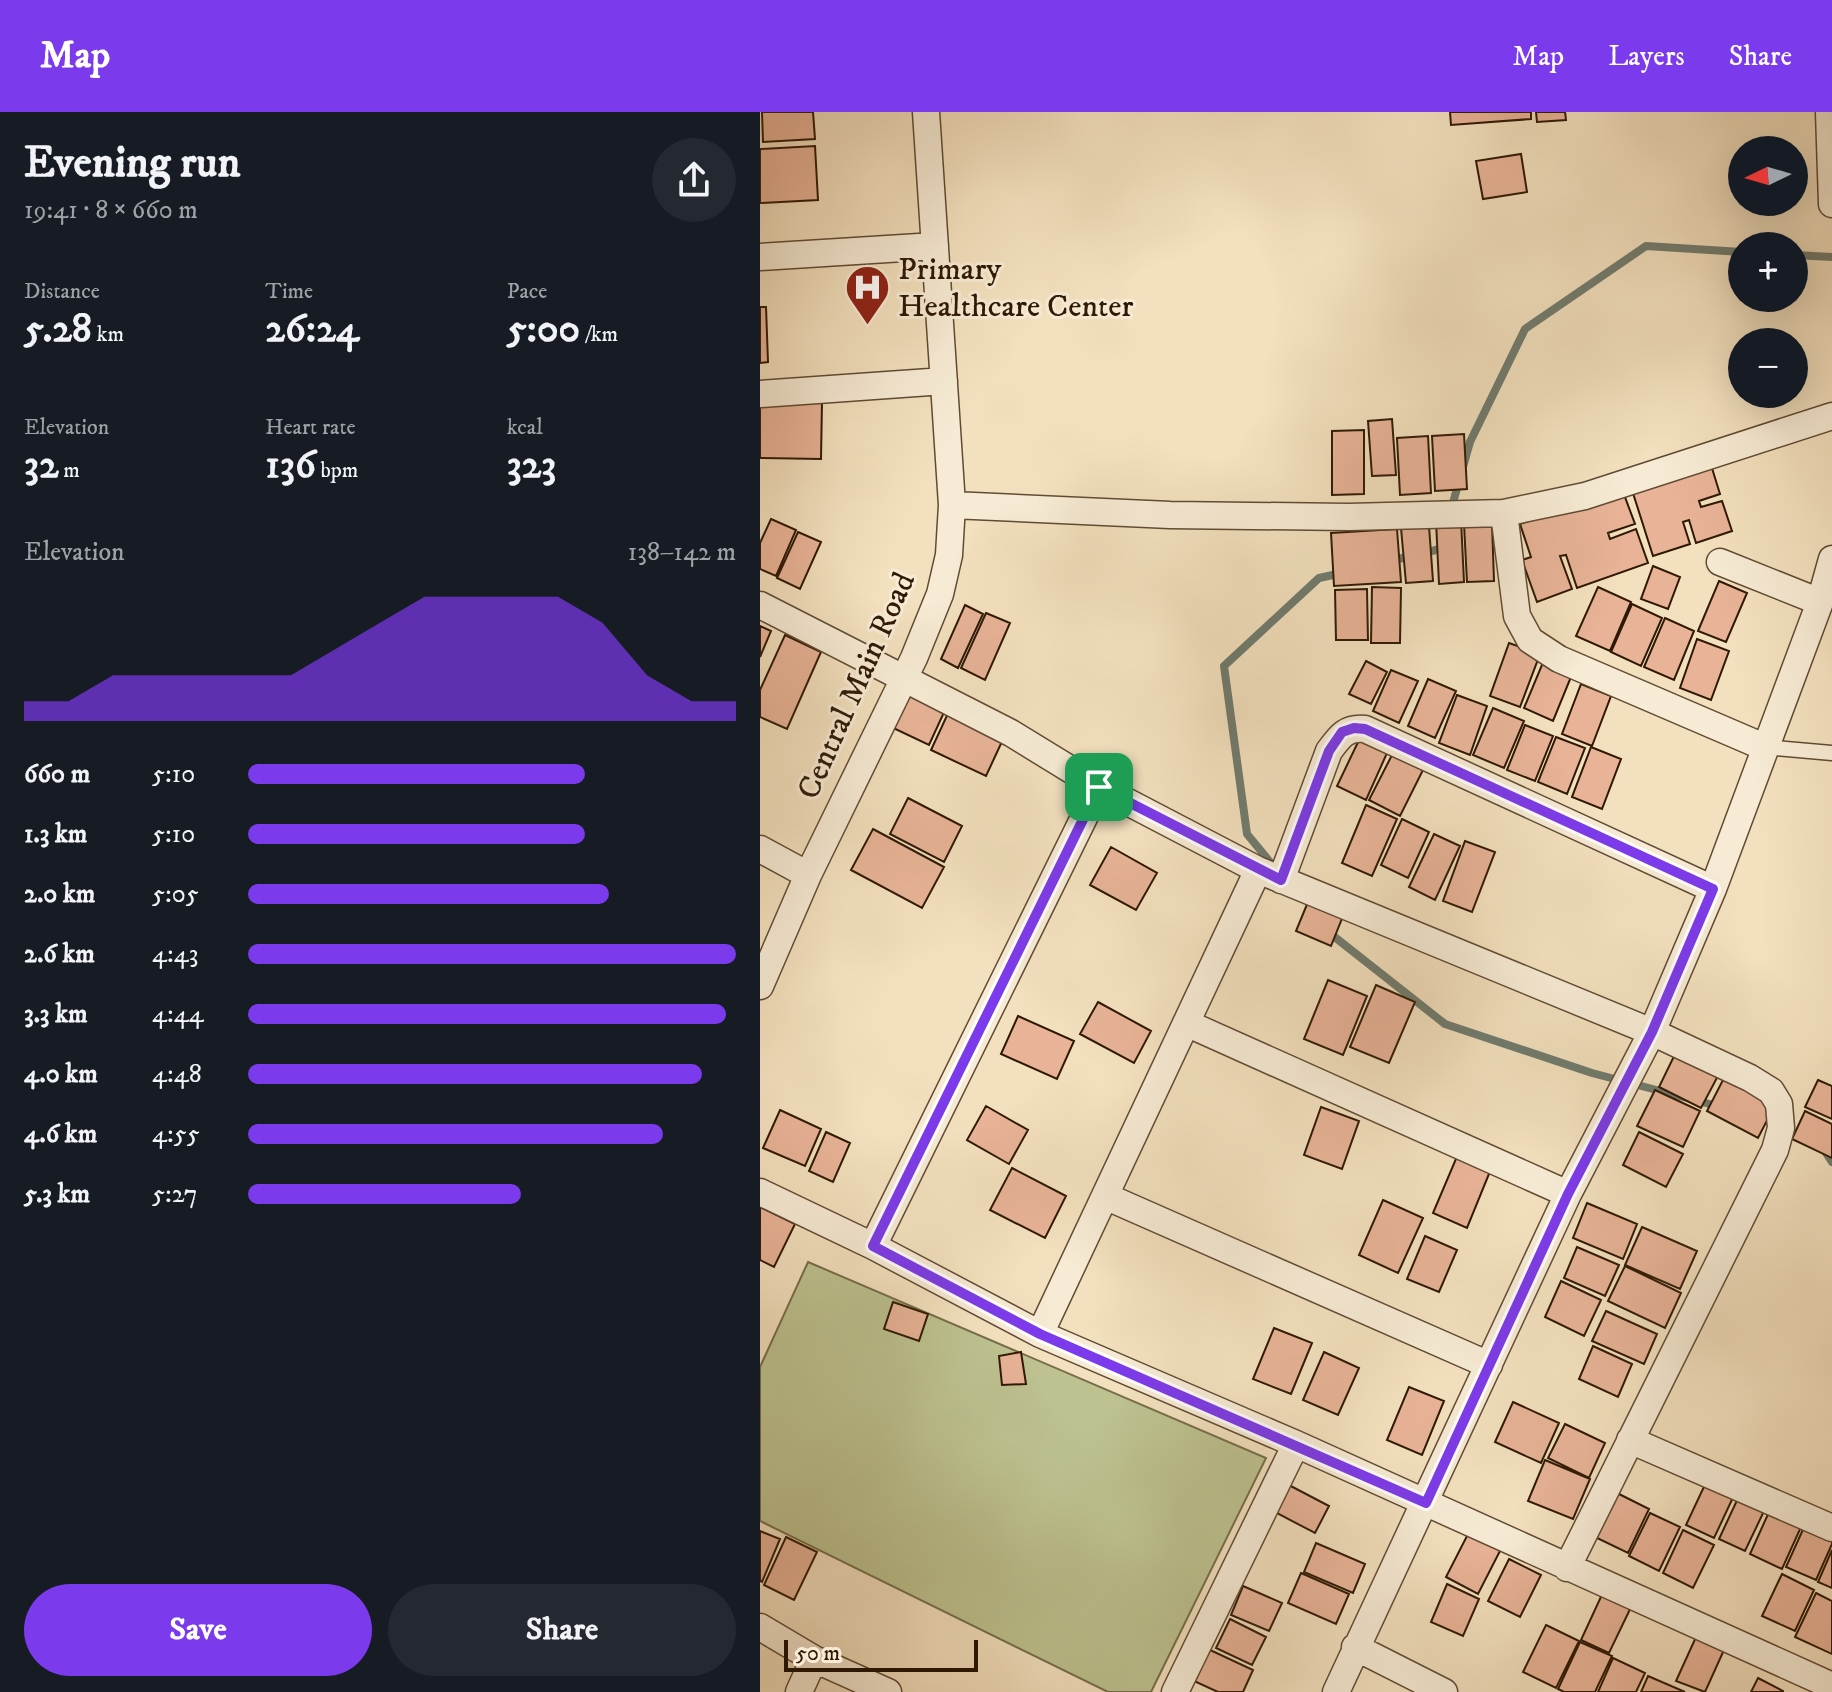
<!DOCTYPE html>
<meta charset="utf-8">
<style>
:root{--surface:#171b24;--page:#242831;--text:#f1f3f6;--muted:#9ea1a6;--accent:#7c3aed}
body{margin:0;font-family:"IM FELL DW Pica",serif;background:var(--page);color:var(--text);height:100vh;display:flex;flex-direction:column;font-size:30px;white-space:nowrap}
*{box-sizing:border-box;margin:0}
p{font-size:26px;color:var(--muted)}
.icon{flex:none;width:44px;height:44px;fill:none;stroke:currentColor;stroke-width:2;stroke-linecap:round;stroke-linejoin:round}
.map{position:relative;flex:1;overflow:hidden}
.drawer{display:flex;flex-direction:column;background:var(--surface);width:760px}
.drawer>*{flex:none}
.needle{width:52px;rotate:265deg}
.tools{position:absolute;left:968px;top:24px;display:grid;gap:16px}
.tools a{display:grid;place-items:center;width:80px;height:80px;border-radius:50%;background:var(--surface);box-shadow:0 8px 32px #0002;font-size:40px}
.scale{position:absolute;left:24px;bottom:20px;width:194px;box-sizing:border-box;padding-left:8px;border:4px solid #2f1905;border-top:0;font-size:22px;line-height:28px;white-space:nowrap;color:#2f1905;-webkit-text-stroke:6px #f7ebd5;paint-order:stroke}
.pin{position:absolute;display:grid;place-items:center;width:68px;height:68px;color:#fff;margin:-34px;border-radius:16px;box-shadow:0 4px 12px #0006}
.round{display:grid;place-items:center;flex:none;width:84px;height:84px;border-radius:42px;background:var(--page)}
.head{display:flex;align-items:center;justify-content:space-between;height:136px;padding:0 24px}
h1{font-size:44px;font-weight:800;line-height:60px}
.metrics{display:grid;grid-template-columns:repeat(3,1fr);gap:12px;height:136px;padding:8px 24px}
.metrics div{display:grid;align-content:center}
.metrics b{font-size:40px;font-weight:800}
.metrics small{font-size:22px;font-weight:400}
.metrics p{font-size:22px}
.chart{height:224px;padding:16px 24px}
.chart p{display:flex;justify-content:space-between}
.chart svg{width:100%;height:144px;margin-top:8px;fill:var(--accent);opacity:.7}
.cta{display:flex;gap:16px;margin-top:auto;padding:16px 24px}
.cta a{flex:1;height:92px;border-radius:48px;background:var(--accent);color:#fff;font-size:32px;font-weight:800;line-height:92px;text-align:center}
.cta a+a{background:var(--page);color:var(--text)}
ul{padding:0 24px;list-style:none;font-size:26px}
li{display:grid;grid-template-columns:128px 96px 1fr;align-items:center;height:60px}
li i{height:20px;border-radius:10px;background:var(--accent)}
header{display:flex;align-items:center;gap:48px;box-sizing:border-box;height:112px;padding:0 40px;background:var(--accent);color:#fff}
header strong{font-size:38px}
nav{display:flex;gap:44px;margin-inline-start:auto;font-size:28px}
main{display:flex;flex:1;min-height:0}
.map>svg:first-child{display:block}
.green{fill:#bdc290;stroke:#766e4a;stroke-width:2}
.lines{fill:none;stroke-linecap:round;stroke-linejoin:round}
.stream{stroke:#707b6e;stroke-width:8}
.building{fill:#e8b397;stroke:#2f1905;stroke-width:2}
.lane-casing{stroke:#604b33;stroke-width:17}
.street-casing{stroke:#604b33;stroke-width:29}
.lane{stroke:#f7ebd5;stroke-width:14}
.street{stroke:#f7ebd5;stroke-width:26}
.route-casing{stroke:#fff;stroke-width:16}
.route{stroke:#7c3aed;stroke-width:10}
.labels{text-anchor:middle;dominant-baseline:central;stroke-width:6;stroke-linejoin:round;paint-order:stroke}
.poi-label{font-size:32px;fill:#2f1905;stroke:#f7ebd5;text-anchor:start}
.street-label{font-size:32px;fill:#2f1905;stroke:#f7ebd5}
</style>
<header>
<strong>Map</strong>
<nav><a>Map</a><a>Layers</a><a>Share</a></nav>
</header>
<main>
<section class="drawer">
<div class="head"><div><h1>Evening run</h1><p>19:41 · 8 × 660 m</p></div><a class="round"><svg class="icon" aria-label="share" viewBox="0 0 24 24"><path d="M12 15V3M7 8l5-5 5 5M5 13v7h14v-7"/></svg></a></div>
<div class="metrics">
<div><p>Distance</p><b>5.28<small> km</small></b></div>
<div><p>Time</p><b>26:24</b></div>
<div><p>Pace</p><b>5:00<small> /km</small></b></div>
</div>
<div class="metrics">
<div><p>Elevation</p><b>32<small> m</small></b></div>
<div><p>Heart rate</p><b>136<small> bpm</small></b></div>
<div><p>kcal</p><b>323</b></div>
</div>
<div class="chart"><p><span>Elevation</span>138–142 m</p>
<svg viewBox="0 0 160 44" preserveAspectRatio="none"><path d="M0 44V38L10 38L20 30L30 30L40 30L50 30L60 30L70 22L80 14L90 6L100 6L110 6L120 6L130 14L140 30L150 38L160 38V44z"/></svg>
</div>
<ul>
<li><b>660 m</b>5:10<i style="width:69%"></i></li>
<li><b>1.3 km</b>5:10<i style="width:69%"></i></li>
<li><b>2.0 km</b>5:05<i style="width:74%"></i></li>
<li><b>2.6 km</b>4:43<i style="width:100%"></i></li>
<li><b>3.3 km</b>4:44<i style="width:98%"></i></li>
<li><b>4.0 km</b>4:48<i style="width:93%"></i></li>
<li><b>4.6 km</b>4:55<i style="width:85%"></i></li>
<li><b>5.3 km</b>5:27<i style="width:56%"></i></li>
</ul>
<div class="cta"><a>Save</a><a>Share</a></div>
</section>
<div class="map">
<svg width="1072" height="1580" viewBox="0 0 1072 1580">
<rect width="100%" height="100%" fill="#f3e0be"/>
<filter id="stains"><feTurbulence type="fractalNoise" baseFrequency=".0025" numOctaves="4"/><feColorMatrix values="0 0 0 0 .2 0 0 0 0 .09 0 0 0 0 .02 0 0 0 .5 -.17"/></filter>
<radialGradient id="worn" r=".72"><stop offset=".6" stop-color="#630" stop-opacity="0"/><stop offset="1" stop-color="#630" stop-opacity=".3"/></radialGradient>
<path class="green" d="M48 1150 506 1346 391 1580H348L0 1409V1255Z"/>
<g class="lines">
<path class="stream" d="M1034 143 1072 145
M703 355 710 330 765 217 886 134 982 140
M691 398 699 369
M630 449 680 437 682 430
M515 756 487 722 464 554 559 466 582 461
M567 819 685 912 832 961 961 995
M1063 1036 1072 1050"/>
</g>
<path class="building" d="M2 0H53L55 27 3 30Z
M690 0H771V7L691 13Z
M776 0H805L806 8 777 10Z
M55 34 58 88 0 91V37Z
M761 42 767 80 723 87 716 49Z
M0 195H6L8 250 0 251Z
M0 289H62L61 347 0 346Z
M632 307 636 363 612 364 608 309Z
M604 318V382L572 383V319Z
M704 322 707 377 675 379 672 324Z
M668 324 671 381 640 383 637 326Z
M951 353 960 382 939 389 941 395 962 389 972 419 936 431 929 408 923 410 930 432 893 444 872 378Z
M862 377 875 412 848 421 850 427 876 417 888 451 817 476 806 443 800 444 812 477 777 490 762 448 771 445 760 412Z
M11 407 36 418 16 464 0 457V431Z
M701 408 704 470 679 472 676 409Z
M732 411 734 469 707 470 704 412Z
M669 414 673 469 646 471 641 416Z
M637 417 641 470 574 474 571 421Z
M38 420 61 430 40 477 17 466Z
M893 454 920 465 908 497 881 487Z
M959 469 987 481 966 530 938 519Z
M612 475 641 476 640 531H611Z
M838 475 871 490 850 539 816 524Z
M607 477 608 528H576L575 478Z
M872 492 902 506 881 554 851 540Z
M205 493 223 502 198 556 181 547Z
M226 501 250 511 225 568 201 556Z
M905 506 934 519 914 568 884 555Z
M0 514 11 519 0 545Z
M25 523 61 540 27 617 0 605V578Z
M937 527 969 539 951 588 920 576Z
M749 531 780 542 760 595 730 584Z
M784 548 813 560 793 609 764 596Z
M606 549 627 560 611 592 589 582Z
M631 558 658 569 639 611 613 599Z
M668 567 696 579 675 626 648 614Z
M821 572 851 584 832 634 802 622Z
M146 577 186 596 169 633 129 614Z
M697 583 727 594 710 643 679 631Z
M733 596 764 609 744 656 713 643Z
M190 597 245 623 226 664 171 638Z
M765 613 793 624 775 669 747 658Z
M796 625 825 636 807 682 778 670Z
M599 628 627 641 606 688 577 674Z
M831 635 861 647 842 697 812 685Z
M633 641 664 656 640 704 609 688Z
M148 686 202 714 184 750 130 722Z
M606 693 637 707 612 764 582 751Z
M642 707 669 720 648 766 621 753Z
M113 717 184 755 162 796 91 758Z
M674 722 700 734 675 788 649 775Z
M705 729 735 740 712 800 683 789Z
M351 735 397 761 376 798 330 773Z
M550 785 585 799 571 834 536 819Z
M568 868 607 884 583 943 544 927Z
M616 873 655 890 629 951 590 935Z
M338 890 391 919 374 951 320 922Z
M258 904 314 929 297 967 241 942Z
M916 940 959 962 941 996 899 975Z
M964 966 1015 993 998 1026 947 999Z
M1058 968 1072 974V1007L1045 995Z
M895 978 940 999 923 1035 877 1014Z
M226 994 268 1018 249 1052 207 1028Z
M561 995 599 1009 582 1057 544 1043Z
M20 998 61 1017 45 1054 3 1036Z
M1045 999 1072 1012V1046L1032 1027Z
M66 1020 90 1031 73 1070 49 1059Z
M879 1020 923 1042 906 1075 863 1053Z
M698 1042 731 1057 707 1116 673 1101Z
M252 1056 306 1084 285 1126 230 1098Z
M623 1088 663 1106 638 1161 599 1143Z
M827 1091 877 1112 863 1147 813 1126Z
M0 1095 35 1112 14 1155 0 1148Z
M882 1115 937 1139 920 1177 865 1153Z
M665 1124 697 1138 679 1180 647 1167Z
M817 1135 859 1153 845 1184 804 1166Z
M865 1154 921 1181 905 1216 848 1189Z
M801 1169 841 1188 824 1224 785 1205Z
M133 1190 168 1202 159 1229 124 1217Z
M846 1199 897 1222 884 1252 832 1229Z
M514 1216 552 1231 531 1282 493 1267Z
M833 1234 872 1252 858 1285 819 1267Z
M261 1240 266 1272 242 1273 239 1244Z
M564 1240 599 1256 578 1303 543 1288Z
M649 1275 684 1289 662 1343 627 1328Z
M753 1290 799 1311 781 1351 735 1330Z
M805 1312 845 1331 829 1366 788 1346Z
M785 1348 830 1367 813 1407 768 1389Z
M949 1364 977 1377 954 1426 926 1413Z
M525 1371 569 1394 555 1421 511 1398Z
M857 1381 889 1397 868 1441 835 1425Z
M979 1384 1005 1397 985 1439 959 1427Z
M1009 1400 1041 1415 1022 1457 990 1442Z
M890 1401 920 1415 899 1459 869 1444Z
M1045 1413 1072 1425V1432L1056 1468 1026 1455Z
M923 1418 954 1433 933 1476 903 1461Z
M0 1419 20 1427 2 1470 0 1469Z
M709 1420 741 1437 718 1482 686 1465Z
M26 1425 57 1440 34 1488 4 1473Z
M556 1431 605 1452 593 1481 544 1460Z
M1072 1438V1476L1058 1470Z
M749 1447 781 1463 760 1505 728 1489Z
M541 1461 589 1482 576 1512 528 1491Z
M1022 1462 1054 1478 1035 1519 1002 1504Z
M687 1472 719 1487 703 1524 671 1510Z
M483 1474 522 1491 509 1519 471 1503Z
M845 1476 874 1489 849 1541 821 1528Z
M1056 1481 1072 1489V1542L1035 1525Z
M470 1507 506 1525 492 1553 456 1536Z
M786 1513 819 1529 796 1576 763 1560Z
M936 1525 964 1538 945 1580 916 1569Z
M820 1530 852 1544 835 1580H804L798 1577Z
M448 1537 493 1558 483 1580H458L434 1569Z
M853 1546 885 1561 876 1580H838Z
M888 1564 925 1580H881Z
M998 1566 1023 1579V1580H991Z"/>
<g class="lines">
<defs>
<path id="lane" d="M1004 635 1072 641"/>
<path id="street" d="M1069 0 1072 92
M0 145 175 134
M0 282 184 269
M192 393 410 403 589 405 744 401 825 384 1072 304
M744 401 757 504 770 528 799 547 1004 635
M960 450 1060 490
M0 493 251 621 339 675 498 758 892 920 990 966 1011 979 1019 992 1021 1016 1015 1038 807 1456
M0 737 48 763
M521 768 569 639C580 624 586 615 605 617L953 777
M0 874 48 763 154 546 180 482 189 443 192 393 166 0
M426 911 808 1082
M0 1080 113 1134 280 1222 536 1332 1072 1574
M345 1084 729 1253
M113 1134 339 675
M280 1222 498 758
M870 1328 1072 1416
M0 1515 54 1547 128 1580
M595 1535 684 1580
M39 1580 54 1547
M415 1580 536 1332
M576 1580 808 1082 892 920 953 777 1060 490 1072 447"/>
</defs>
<use href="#lane" class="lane-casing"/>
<use href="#street" class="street-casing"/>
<use href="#lane" class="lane"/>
<use href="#street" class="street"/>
</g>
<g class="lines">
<defs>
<path id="route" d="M594 616 605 617 953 777 892 920 808 1082 666 1391 280 1222 113 1134 339 675 521 768 569 639 582 620Z"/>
</defs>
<use href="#route" class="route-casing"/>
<use href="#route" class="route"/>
</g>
<defs>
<symbol id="hospital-pin" viewBox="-11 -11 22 30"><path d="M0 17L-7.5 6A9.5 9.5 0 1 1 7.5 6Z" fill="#8f2418" stroke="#f7ebd5"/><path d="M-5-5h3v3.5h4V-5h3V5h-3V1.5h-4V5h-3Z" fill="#fff"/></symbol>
</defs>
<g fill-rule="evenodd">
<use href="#hospital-pin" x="82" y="150" width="51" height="69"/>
</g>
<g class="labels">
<g class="poi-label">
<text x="138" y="158">Primary<tspan x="138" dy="37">Healthcare Center</tspan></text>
</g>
<g class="street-label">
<text transform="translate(97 574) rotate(-66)">Central Main Road</text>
</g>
</g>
<rect width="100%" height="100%" filter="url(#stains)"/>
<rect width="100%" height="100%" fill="url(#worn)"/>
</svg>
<div class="tools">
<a><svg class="needle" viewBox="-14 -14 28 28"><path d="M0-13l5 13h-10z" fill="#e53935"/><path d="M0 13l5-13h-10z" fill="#9ea1a6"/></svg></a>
<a>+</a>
<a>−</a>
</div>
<div class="scale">50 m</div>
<div class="pin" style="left:339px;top:675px;background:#1e9e55"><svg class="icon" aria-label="arrive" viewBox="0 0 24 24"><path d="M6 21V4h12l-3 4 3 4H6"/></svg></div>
</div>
</main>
